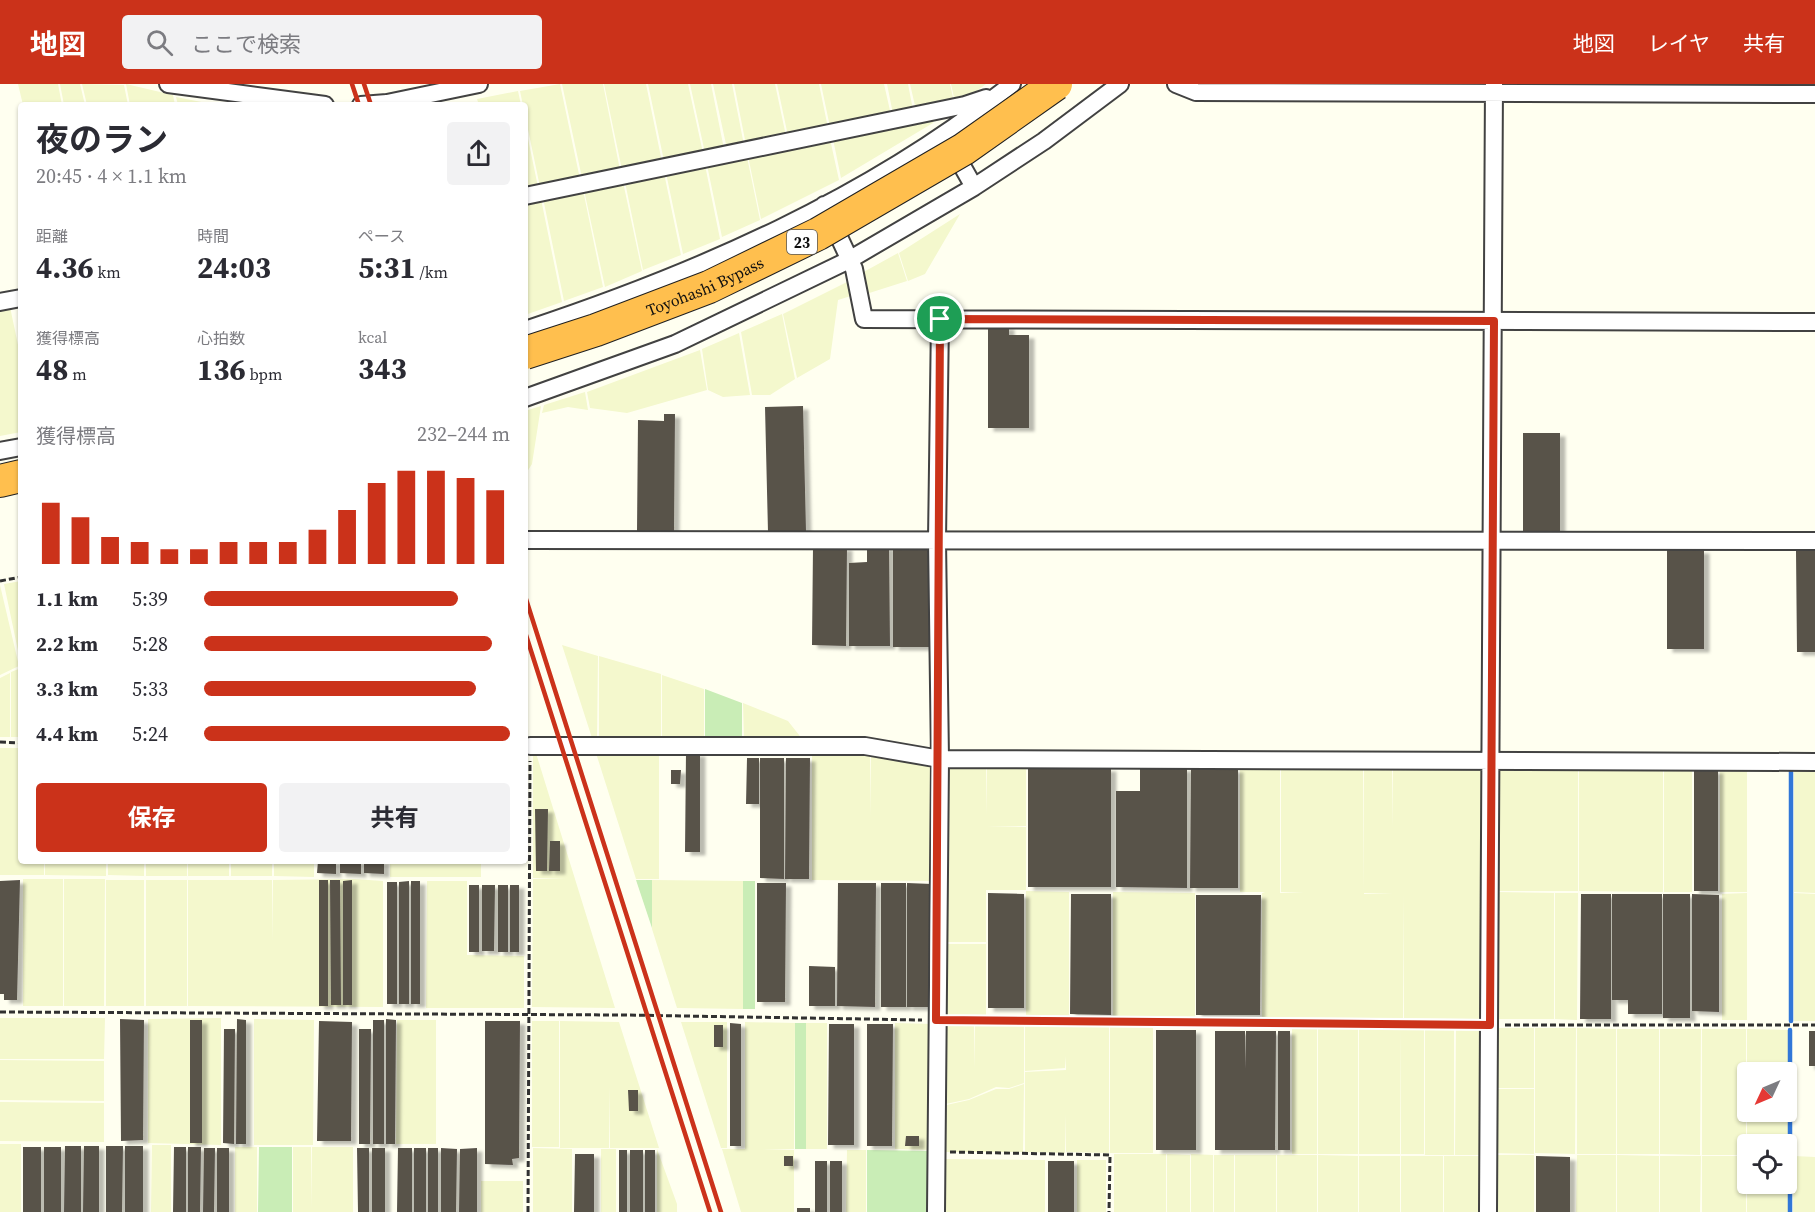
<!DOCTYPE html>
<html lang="ja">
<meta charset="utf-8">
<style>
:root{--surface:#fff;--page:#f2f2f3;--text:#2b2b33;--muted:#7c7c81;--accent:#cb321a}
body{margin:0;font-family:"Source Serif 4","Noto Sans JP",serif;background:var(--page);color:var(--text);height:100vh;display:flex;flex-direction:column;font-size:22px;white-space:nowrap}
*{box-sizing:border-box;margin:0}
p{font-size:20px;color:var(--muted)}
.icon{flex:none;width:33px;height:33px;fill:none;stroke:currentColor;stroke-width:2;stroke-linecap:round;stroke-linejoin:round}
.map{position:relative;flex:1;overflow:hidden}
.sheet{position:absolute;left:18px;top:18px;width:510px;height:762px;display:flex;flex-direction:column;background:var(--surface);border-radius:6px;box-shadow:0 2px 4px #0004}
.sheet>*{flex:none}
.needle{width:39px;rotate:226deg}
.fabs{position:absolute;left:1737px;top:978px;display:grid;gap:12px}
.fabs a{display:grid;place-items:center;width:60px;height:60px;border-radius:6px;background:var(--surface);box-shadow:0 2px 4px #0004;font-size:30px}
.pin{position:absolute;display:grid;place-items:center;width:51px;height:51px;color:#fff;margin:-26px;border:3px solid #fff;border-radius:50%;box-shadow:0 2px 6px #0007}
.round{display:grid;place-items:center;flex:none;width:63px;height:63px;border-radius:6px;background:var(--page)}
.overview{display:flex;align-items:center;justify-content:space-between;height:102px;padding:0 18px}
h1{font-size:33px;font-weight:700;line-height:45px}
.metrics{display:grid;grid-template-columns:repeat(3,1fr);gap:9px;height:102px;padding:6px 18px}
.metrics div{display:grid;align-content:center}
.metrics b{font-size:30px;font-weight:700}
.metrics small{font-size:16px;font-weight:400}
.metrics p{font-size:16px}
.chart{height:168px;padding:12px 18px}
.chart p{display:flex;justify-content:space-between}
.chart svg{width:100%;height:108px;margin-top:6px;stroke:var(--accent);stroke-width:6}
.button{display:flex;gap:12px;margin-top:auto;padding:12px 18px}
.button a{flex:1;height:69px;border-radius:6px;background:var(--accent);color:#fff;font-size:24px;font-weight:700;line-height:69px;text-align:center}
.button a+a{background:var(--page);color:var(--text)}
ul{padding:0 18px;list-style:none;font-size:20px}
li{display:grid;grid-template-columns:96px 72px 1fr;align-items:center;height:45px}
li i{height:15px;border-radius:8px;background:var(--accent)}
header{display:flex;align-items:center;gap:36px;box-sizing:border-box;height:84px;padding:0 30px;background:var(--accent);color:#fff}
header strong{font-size:28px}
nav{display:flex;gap:33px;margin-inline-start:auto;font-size:21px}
.search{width:420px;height:54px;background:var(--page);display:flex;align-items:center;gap:15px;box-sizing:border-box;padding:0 21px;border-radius:6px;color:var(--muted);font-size:22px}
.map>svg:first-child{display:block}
.farmland{fill:#f4f8cd;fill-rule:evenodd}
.green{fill:#c9edb6}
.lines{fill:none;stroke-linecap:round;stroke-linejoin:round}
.stream{stroke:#3177d8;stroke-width:4.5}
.building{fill:#58524a;filter:url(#shadow)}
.street-casing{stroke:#424242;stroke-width:20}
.highway-casing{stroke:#202020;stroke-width:34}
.path{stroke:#313131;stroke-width:3;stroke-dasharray:6 3;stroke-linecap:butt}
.street{stroke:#fff;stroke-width:16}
.highway{stroke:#ffbf4e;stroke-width:32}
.rail{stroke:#cb321a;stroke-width:4.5}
.highway-bridge-casing{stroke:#202020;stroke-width:34;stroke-linecap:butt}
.highway-bridge{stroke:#ffbf4e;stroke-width:32}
.route-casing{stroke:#fff;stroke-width:12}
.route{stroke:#cb321a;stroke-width:8}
.labels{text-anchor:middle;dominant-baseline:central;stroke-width:6;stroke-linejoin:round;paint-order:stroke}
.shield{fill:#fff;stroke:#575757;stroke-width:1.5}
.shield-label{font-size:15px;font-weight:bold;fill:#0f0f0f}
.street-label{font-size:16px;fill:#0f0f0f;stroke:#fff}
</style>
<header>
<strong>地図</strong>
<div class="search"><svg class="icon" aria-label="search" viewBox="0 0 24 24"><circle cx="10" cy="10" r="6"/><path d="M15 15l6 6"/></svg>ここで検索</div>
<nav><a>地図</a><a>レイヤ</a><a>共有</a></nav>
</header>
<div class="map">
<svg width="1815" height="1128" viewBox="0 0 1815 1128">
<defs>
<filter id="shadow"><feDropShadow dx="5.5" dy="3.5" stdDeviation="1.5" flood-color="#0004"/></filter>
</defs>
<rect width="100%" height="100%" fill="#fffff0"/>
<path class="farmland" d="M18 0H58L62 21H23Z
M60 0H80L85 21H64Z
M82 0 124 1 128 21H87Z
M126 0 173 11 175 21H130Z
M560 0 580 95 540 103 520 7Z
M562 0H603L620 86 582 94Z
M604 0H646L662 78 622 86Z
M648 0H688L703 69 664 77Z
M690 0H711L724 65 705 69Z
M713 0H732L744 61 727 65Z
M734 0H775L786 52 746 61Z
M777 0H819L828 44 788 52Z
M821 0H884L891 31 830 43Z
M887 0H908L913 26 893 30Z
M910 0H950L954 18 916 26Z
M951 0H986L970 12 955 18Z
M518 7 521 21H479L477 15Z
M176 13 217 21H178Z
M935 34 933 39 841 94 833 55Z
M525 40 538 103 525 106Z
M830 55 839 96 761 135 748 72Z
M747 73 760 136 722 153 707 81Z
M705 81 720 155 683 170 666 89Z
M664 89 681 171 643 186 625 98Z
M623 98 642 187 605 203 584 106Z
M583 106 603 203 564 217 543 114Z
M541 115 562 218 525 231V118Z
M960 130 925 190 908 197 899 169Z
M898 169 907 197 863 211 860 190Z
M851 196 854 211 838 216 830 275 797 294 783 230Z
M10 223 21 275V348L0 352V225Z
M782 230 795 295 770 311H752L741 248Z
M739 249 750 311 723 313 708 306 702 265Z
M700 266 707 306 627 329 590 324 587 308Z
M585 308 588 326 568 323 542 329 544 321Z
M541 322 532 380 525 391V327Z
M21 497V581L4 500Z
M0 501 19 582 0 591Z
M562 561 598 572 597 654H592Z
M599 572 661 590V655H599Z
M21 584V653H11V588Z
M10 589V653H0V594Z
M662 591 704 605V655H662Z
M743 619 788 637 803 656 744 655Z
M0 664H21V777H44V791H0Z
M533 666H535L615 924 532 923 533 795H566L533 794Z
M595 666 659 667V795H636Z
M812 668H870L871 733V668L932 678 933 797 812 796Z
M942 681H986V731L987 681H1026V742L986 743H1026V806H986V858H942Z
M1240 682 1280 683V809H1304L1281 808V683H1363L1364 810 1393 809H1364V683L1392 684V744L1393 683 1486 684V935L1404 934V809L1403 934 1262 933V809L1265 808H1240Z
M1496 684 1578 685V807H1496Z
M1579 685H1663V808L1579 807Z
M1664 685H1692V808H1664Z
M1720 685H1747V808H1720Z
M1794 686H1815V809L1794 808Z
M45 777H106V792L45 791Z
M108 777H144V792L108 791Z
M146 777H187V792H146Z
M188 777H229V792H188Z
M231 777H272V792H231Z
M274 777H314V793L274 792Z
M390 777H481V793H390Z
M23 795H63V922H23Z
M64 795H105L104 922H64Z
M354 795 383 797V923L188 922V796H272L273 858V796Z
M106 796H144V922H106Z
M146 796H187V922H146Z
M652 796 743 797V925L677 924 652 845Z
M427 797H467V871L524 872V924H426Z
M1026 807 1069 808V932H1026Z
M1113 808 1195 809V933H1113Z
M1496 808 1554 809V935H1496Z
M1555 809H1578L1577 936 1555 935Z
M1747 809V936H1722V810Z
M1794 809 1815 810V937H1794Z
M942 860H986V932H942Z
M0 934H105L104 975H0Z
M221 934V1061L148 1059V935Z
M254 935 314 936 313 1061H254Z
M397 936H436V1060H396Z
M532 937H559V1063H532Z
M560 937 619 938 659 1064H610V1002L609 1064H560Z
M681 938H727V1064H721Z
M745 938 795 939 794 1065H762L794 1066V1128H741L722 1065H745Z
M806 939H827V1065H806Z
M895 939 933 940V1066L895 1065Z
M942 942H974V985L975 942H1024V999L1009 1004 996 1003 969 1015 941 1021Z
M1025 942 1109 943V1069L1066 1068 1065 1030V1069L1025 1068V988L1066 986V972L1065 984 1025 987Z
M1110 943H1153V1069H1110Z
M1292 944H1317V1070H1292Z
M1318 944H1358V1070H1318Z
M1359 944 1401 945 1400 1070H1359Z
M1492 944H1534V1004H1492Z
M1535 944H1576L1575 1070 1535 1069Z
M1577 944 1616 945V1070H1577Z
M1401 945H1424V1070H1401Z
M1425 945H1454V1071H1425Z
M1456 945H1484V1071H1455Z
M1617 945H1659V1070H1617Z
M1660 945H1701L1700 1071 1660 1070Z
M1702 945H1746V1071H1702Z
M1747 945 1788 946V1071L1786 1060H1748L1747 1071ZM1748 988H1786V1028H1748Z
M0 976 104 977V1017L0 1016Z
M1024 1000 1023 1068H941L942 1022 969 1016 996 1005H1009Z
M1492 1005H1534V1070L1492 1069Z
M0 1018 104 1019V1058L0 1057Z
M0 1060H21V1128H0Z
M152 1061H171V1128H151Z
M235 1063H257V1128H235Z
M293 1063H311V1125L312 1063H353V1128H293Z
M533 1064 572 1065V1128H533Z
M601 1065H616V1128H601Z
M657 1065 677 1120V1128H657Z
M847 1066H866V1128H846Z
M1114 1070H1166V1128H1114Z
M1167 1070 1190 1071V1128H1167Z
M1191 1070 1213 1071V1128H1191Z
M1214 1071H1234V1128H1214Z
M1235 1071H1276V1128H1235Z
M1277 1071H1317V1128H1277Z
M1318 1071 1358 1072V1128H1318Z
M1492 1071H1534V1128H1492Z
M1577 1071H1616V1128H1576Z
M1617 1071 1659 1072V1128H1617Z
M1359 1072H1400V1128H1359Z
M1401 1072H1443V1128H1401Z
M1444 1072H1484V1128H1444Z
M1660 1072H1701L1700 1128H1660Z
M1702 1072H1746V1128H1702Z
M1747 1072 1748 1100H1786L1788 1073V1128H1747Z
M1794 1072 1815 1073V1128H1793Z
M941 1075 1045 1076V1128H941Z
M1077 1076H1106V1128H1077Z
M481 1097H523V1128H481Z"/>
<path class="green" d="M705 605 742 619V656L705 655Z
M636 796H652V844Z
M743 797H755V925H743Z
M795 939H806V1065H795Z
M259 1063H292V1128H258Z
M867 1066 933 1067V1128H867Z"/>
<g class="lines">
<path class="stream" d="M1791 937V686
M1790 1128V946"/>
</g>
<path class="building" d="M988 242H1009V251H1029V344H988Z
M803 322 806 447 768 448 765 323Z
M664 330H675L674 447H637L638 336 664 337Z
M1523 349H1560V448H1523Z
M867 462H889L890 562H849V479L867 478Z
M893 462 936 463V563H893Z
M813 463H847L846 562 812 561Z
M1667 466H1704V565H1667Z
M1815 466V568H1797L1796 467Z
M686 669H700V768H685Z
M747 674H759V720H746Z
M760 674H784V795L760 794Z
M786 674H810L809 795H785Z
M1028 684H1111V803H1028Z
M1140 684H1187V804L1116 803V707H1140Z
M1191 684 1238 685V804H1190Z
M671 686H681L680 700H671Z
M1694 686H1718V807H1694Z
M535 725H548L547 787H536Z
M550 757H560V787H549Z
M318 777H336V790L317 789Z
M340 777H361V790L340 789Z
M364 777H384V790L364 789Z
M20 796 17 916H4V910H0V797Z
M319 796H328V922H319Z
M330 796H340L341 921H331Z
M352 796V921H343V797Z
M409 797V920H399V798Z
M411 797H420V920H411Z
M387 798H397V920H387Z
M757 799H786L785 918H757Z
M838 799H876L875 923 837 922Z
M881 799H906V923H881Z
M907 799 932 800V923H907Z
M469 801H479V868H469Z
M482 801H495L494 867H482Z
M498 801H508V868H498Z
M510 801H519V868H510Z
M988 809 1024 810V924H988Z
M1071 810H1111V931L1070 930Z
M1581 810H1611V935H1580Z
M1612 810H1662V930H1628V916H1612Z
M1663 810H1690V934H1663Z
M1692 810 1719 811V928L1692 927Z
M1196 811H1261L1260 931H1196Z
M809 882 835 883V922H809Z
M120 935 144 936 143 1056 121 1057Z
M237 935 246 936V1060H236Z
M386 935 396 936 395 1060H386Z
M190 936H202V1059H190Z
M373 936H384V1060H373Z
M319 937 352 938 351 1057H317Z
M485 937H520L519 1074 512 1075 513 1081 485 1080Z
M730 939 741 940V1062H730Z
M829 940H854V1061H828Z
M867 940H893L892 1062H867Z
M714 941H723V963H714Z
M224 945H235L234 1060 223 1059Z
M359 945H371L370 1060H359Z
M1156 946H1196V1066H1156Z
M1215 947H1245V985L1246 947H1276L1275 1066H1215Z
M1278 947H1290V1066H1278Z
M1809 947H1815V982H1809Z
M628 1006H638V1027H629Z
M906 1052H919V1062H905Z
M65 1062H81V1128H64Z
M84 1062H99V1128H83Z
M106 1062H123L122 1128H106Z
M125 1062H143V1128H125Z
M23 1063H41V1128H23Z
M44 1063H61V1128H44Z
M174 1063H186V1128H173Z
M188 1063H201L200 1128H188Z
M204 1064H215L214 1128H203Z
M217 1064H229V1128H217Z
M357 1064H369V1128H358Z
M372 1064H385V1128H372Z
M398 1064H412V1128H397Z
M414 1064H426V1128H414Z
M428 1064H438V1128H428Z
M441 1064 457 1065 456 1128H441Z
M477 1064V1128H459L460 1065Z
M619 1066H627V1128H619Z
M630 1066H643V1128H630Z
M645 1066H655V1128H645Z
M575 1070H594V1128H574Z
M784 1072H793V1082H784Z
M1536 1072 1570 1073V1128H1536Z
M815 1077H827V1128H815Z
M830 1077H842V1128H830Z
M1048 1077H1074V1128H1048Z
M797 1124H810V1128H797Z"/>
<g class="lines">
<defs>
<path id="street" d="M168 0 325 21
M1176 0 1196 8 1815 10
M361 21 387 19 479 0
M974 103 1044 57 1120 0
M525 112 965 21 986 14
M824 121 854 185 864 235 1815 238
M0 218 21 214
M525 246C697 189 870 114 1012 0
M525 314 675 260 849 176 974 103 944 50
M0 367 21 363
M525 456 1815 457
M530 662H865L940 675 1815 678
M936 1128 940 675 937 456 940 235
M1488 1128 1494 0"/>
<path id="highway" d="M0 397 21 392"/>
</defs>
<use href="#street" class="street-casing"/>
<use href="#highway" class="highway-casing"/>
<path class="path" d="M0 497 21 493
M0 658 21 659
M0 928 626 931 922 936
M953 936 1474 941
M1505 941H1815
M950 1068 1110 1071 1109 1128
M528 1128 530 677"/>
<use href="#street" class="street"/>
<use href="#highway" class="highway"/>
<path class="rail" d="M352 0 359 21
M364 0 371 21
M525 512 721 1128
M525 548 710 1128"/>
<defs>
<g id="highway-bridge">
<path id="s1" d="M525 269 596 246 709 203 818 150 964 65 1056 0"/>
</g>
</defs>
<use href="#highway-bridge" class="highway-bridge-casing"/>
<use href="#highway-bridge" class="highway-bridge"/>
</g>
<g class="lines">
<defs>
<path id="route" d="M940 235 1494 237 1490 941 936 936Z"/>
</defs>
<use href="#route" class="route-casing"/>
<use href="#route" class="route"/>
</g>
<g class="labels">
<rect class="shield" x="787" y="146" width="30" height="24" rx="4.5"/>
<g class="shield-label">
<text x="802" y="158">23</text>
</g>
<g class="street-label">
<text stroke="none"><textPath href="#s1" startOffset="192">Toyohashi Bypass</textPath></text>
</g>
</g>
</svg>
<div class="fabs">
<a><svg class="needle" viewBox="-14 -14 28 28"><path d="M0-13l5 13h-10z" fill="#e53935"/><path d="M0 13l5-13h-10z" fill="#7c7c81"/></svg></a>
<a><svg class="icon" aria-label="locate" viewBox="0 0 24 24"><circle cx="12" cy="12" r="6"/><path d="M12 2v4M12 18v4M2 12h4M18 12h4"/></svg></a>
</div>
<div class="pin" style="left:940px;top:235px;background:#1e9e55"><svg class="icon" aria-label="arrive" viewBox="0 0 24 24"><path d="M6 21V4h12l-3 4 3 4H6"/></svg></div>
<section class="sheet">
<div class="overview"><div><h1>夜のラン</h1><p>20:45 · 4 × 1.1 km</p></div><a class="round"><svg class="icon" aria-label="share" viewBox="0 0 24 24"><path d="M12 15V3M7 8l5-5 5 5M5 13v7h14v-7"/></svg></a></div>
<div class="metrics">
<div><p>距離</p><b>4.36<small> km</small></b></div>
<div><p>時間</p><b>24:03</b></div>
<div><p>ペース</p><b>5:31<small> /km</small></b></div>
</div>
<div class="metrics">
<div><p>獲得標高</p><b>48<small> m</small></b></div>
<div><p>心拍数</p><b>136<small> bpm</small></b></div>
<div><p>kcal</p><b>343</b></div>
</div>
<div class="chart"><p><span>獲得標高</span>232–244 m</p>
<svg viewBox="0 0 160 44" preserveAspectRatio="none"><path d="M5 44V19M15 44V25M25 44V33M35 44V35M45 44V38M55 44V38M65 44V35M75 44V35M85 44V35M95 44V30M105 44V22M115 44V11M125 44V6M135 44V6M145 44V9M155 44V14"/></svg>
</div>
<ul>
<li><b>1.1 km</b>5:39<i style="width:83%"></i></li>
<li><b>2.2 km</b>5:28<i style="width:94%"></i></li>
<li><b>3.3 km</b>5:33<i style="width:89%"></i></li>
<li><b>4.4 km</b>5:24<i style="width:100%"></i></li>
</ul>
<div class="button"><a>保存</a><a>共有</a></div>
</section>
</div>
